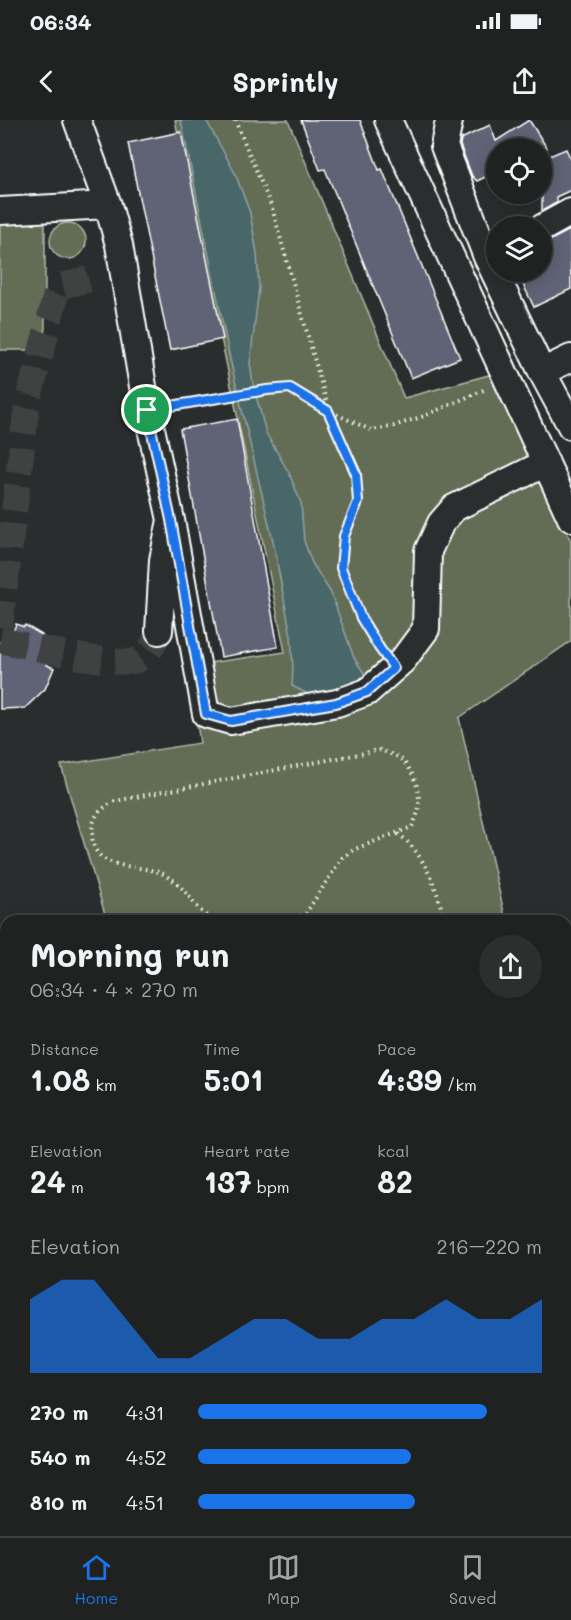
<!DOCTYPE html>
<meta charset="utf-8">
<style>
:root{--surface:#202222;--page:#2d2f2f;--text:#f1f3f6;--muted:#a2a4a5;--line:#3d3f40;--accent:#1a73e8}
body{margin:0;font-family:Mali,sans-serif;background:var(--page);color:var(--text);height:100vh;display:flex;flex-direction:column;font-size:22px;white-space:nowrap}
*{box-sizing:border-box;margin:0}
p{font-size:20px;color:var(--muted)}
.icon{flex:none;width:33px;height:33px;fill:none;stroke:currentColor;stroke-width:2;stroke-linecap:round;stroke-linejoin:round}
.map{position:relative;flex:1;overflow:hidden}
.sheet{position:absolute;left:0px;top:795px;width:572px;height:621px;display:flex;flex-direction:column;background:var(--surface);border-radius:18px 18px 0 0;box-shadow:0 3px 15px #0003,0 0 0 2px var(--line)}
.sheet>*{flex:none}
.tools{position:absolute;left:486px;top:18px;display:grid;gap:12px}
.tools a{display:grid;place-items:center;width:66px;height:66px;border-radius:50%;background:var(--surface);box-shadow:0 3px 15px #0003,0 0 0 2px var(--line);font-size:30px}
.pin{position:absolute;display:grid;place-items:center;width:51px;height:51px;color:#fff;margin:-26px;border:3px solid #fff;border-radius:50%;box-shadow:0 2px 6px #0007}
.round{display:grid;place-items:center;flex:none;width:63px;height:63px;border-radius:32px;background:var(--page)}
.head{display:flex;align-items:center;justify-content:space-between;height:102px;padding:0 30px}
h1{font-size:33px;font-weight:700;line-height:45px}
.metrics{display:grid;grid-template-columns:repeat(3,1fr);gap:9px;height:102px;padding:6px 30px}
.metrics div{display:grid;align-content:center}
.metrics b{font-size:30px;font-weight:700}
.metrics small{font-size:16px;font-weight:400}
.metrics p{font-size:16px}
.chart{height:168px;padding:12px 30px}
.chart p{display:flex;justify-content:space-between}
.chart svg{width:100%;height:108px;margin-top:6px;fill:var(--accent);opacity:.7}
ul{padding:0 30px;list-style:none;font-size:20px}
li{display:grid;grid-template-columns:96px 72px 1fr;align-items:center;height:45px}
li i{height:15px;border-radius:8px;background:var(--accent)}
.status{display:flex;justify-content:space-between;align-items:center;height:42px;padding:0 30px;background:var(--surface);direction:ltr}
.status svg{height:16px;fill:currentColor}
header{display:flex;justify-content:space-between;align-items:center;height:78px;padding:0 30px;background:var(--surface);font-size:27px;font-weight:700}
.tab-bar{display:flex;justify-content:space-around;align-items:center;height:84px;border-top:2px solid var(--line);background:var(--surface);font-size:16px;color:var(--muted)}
.tab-bar a{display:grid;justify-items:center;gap:3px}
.tab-bar .selected{color:var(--accent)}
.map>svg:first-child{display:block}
.green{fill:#636d54;stroke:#b1b6aa;stroke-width:1.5}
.water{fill:#486669;stroke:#91a3a5;stroke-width:1.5}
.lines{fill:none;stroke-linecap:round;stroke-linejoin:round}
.stream{stroke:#91a3a5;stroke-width:8}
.building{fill:#5f6375;stroke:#fff;stroke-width:1.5}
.minor-tunnel{stroke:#3f4243;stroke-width:26;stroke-dasharray:26 13;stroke-linecap:butt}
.service-casing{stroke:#fff;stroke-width:18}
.minor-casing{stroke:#fff;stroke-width:30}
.secondary-casing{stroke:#fff;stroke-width:38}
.trunk-casing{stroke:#fff;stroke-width:38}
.path{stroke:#fff;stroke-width:4;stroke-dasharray:1.5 4.5;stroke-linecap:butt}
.service{stroke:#2a2d2e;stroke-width:14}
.minor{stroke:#2a2d2e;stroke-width:26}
.secondary{stroke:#2a2d2e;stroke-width:33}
.trunk{stroke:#2a2d2e;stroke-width:33}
.route-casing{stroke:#fff;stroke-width:12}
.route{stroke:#1a73e8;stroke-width:8}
</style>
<div class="status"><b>06:34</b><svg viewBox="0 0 49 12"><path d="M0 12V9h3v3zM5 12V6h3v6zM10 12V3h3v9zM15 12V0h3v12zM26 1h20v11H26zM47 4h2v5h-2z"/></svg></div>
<header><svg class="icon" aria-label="back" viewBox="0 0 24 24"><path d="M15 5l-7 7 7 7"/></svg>Sprintly<svg class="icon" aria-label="share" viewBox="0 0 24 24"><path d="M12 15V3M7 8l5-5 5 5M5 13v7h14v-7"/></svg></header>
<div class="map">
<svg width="571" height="1416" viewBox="0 0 571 1416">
<rect width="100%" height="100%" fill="#2a2d2e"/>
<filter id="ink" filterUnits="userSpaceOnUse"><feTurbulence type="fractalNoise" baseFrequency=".0167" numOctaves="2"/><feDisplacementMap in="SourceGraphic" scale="12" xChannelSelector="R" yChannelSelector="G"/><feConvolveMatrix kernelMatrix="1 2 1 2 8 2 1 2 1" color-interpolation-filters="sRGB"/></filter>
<g filter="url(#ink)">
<path class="green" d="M175 0H288L404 278 489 255 571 421V521L459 598 506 801H107L61 645 200 623 188 546 285 532 232 270Z
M0 99H45V230H0Z
M50 121a18 18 0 1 1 36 0a18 18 0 1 1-36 0Z"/>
<path class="water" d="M181 0H206L235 53 250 93 257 134 259 168 250 243 253 264 266 313 289 353 301 383 304 421 312 443 331 473 354 538 366 556 353 570 312 576 292 566 293 548 291 516 273 421 230 239Z"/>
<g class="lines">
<path class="stream" d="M566 1123 571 1124
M0 1147H6"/>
</g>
<path class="building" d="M301 0H360L379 50 382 49 460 238 411 258 325 49 320 50Z
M529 0 547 28H496V52L477 61 472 56 460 25 461 19 490 5 496 21Z
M181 12 223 219 170 230 128 23Z
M566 29 571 40V70L556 77 558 82 542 91V39Z
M570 110 571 169 534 187 517 152H542V123L549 121Z
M237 299 278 527 221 537 180 309Z
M16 504 24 507 25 505 42 515 52 531 47 545 54 548 45 569 25 588 0 589V522L13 512Z"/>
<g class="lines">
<path class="minor-tunnel" d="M0 507 27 285 58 167 101 156
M0 520C24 525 120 548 137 540 150 534 154 524 159 511"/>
<defs>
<path id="service" d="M261 1410V1416
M288 1410V1416
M126 1413 204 1410"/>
<path id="minor" d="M77 0 108 85 119 125 147 290 171 400 163 440 159 511
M388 0 571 398
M449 1 444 26 487 137 496 132
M0 91 108 85
M542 108 571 92
M487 137 542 252 571 306
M542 252 571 238
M171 400 206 594 231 601 337 583 367 572 403 540 426 509 428 431 441 403 454 388 546 343
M566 859H571
M0 980 6 979
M0 1012 6 1010
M32 1416 33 1410"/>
<path id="secondary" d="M566 1334H571
M0 1345H6"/>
<path id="trunk" d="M566 1214 571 1215
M0 1235H6
M566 1272H571
M0 1297H6"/>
</defs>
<use href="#service" class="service-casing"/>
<use href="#minor" class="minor-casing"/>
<use href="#secondary" class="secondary-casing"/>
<use href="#trunk" class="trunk-casing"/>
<path class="path" d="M235 0 272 88 329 291 356 354 358 382 344 416 341 449 361 498 381 530
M171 285 267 270 290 268 329 291 371 310 391 307 424 296 486 269
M398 714C423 731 439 771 444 801
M217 801C197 795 189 771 173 760 169 758 165 755 161 753 136 743 91 753 92 712 93 694 101 689 115 681L380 630C387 633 396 635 402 640 413 650 420 670 419 684 419 692 415 700 412 707L355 729 342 738 306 793 286 801"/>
<use href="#service" class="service"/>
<use href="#minor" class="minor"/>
<use href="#secondary" class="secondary"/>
<use href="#trunk" class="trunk"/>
</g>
</g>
<g class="lines" filter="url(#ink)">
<defs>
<path id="route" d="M290 268 328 291 356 354 358 382 344 416 341 448 361 498 380 529 394 548 367 572 336 583 231 601 206 594 171 400 147 290 267 270Z"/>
</defs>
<use href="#route" class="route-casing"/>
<use href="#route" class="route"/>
</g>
</svg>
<div class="tools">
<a><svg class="icon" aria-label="locate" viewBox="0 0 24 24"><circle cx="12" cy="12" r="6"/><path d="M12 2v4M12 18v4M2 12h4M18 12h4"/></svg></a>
<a><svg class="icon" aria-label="layers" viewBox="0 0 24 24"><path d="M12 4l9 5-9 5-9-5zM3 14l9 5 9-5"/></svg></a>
</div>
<div class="pin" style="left:147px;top:290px;background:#1e9e55"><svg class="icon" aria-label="arrive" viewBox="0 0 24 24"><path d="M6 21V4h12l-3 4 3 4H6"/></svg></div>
<section class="sheet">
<div class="head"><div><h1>Morning run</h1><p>06:34 · 4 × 270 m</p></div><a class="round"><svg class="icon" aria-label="share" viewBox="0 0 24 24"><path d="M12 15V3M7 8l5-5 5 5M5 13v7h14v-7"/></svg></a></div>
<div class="metrics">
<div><p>Distance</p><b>1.08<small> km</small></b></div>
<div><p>Time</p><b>5:01</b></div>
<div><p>Pace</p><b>4:39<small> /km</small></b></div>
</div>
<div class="metrics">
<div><p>Elevation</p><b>24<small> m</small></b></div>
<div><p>Heart rate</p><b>137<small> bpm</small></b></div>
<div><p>kcal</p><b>82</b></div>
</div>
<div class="chart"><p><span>Elevation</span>216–220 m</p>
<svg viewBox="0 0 160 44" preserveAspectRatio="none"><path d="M0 44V14L10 6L20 6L30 22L40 38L50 38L60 30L70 22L80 22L90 30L100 30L110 22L120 22L130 14L140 22L150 22L160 14V44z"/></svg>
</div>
<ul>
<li><b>270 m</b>4:31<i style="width:84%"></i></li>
<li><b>540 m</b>4:52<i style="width:62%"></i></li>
<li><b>810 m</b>4:51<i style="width:63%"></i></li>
</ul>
</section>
</div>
<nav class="tab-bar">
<a class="selected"><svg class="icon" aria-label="home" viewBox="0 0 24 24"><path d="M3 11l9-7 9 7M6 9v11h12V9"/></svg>Home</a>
<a><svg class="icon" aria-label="map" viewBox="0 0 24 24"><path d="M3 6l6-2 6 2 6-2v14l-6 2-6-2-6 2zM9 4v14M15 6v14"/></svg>Map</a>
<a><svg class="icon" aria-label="saved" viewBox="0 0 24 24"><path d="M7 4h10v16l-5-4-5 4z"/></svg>Saved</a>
</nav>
